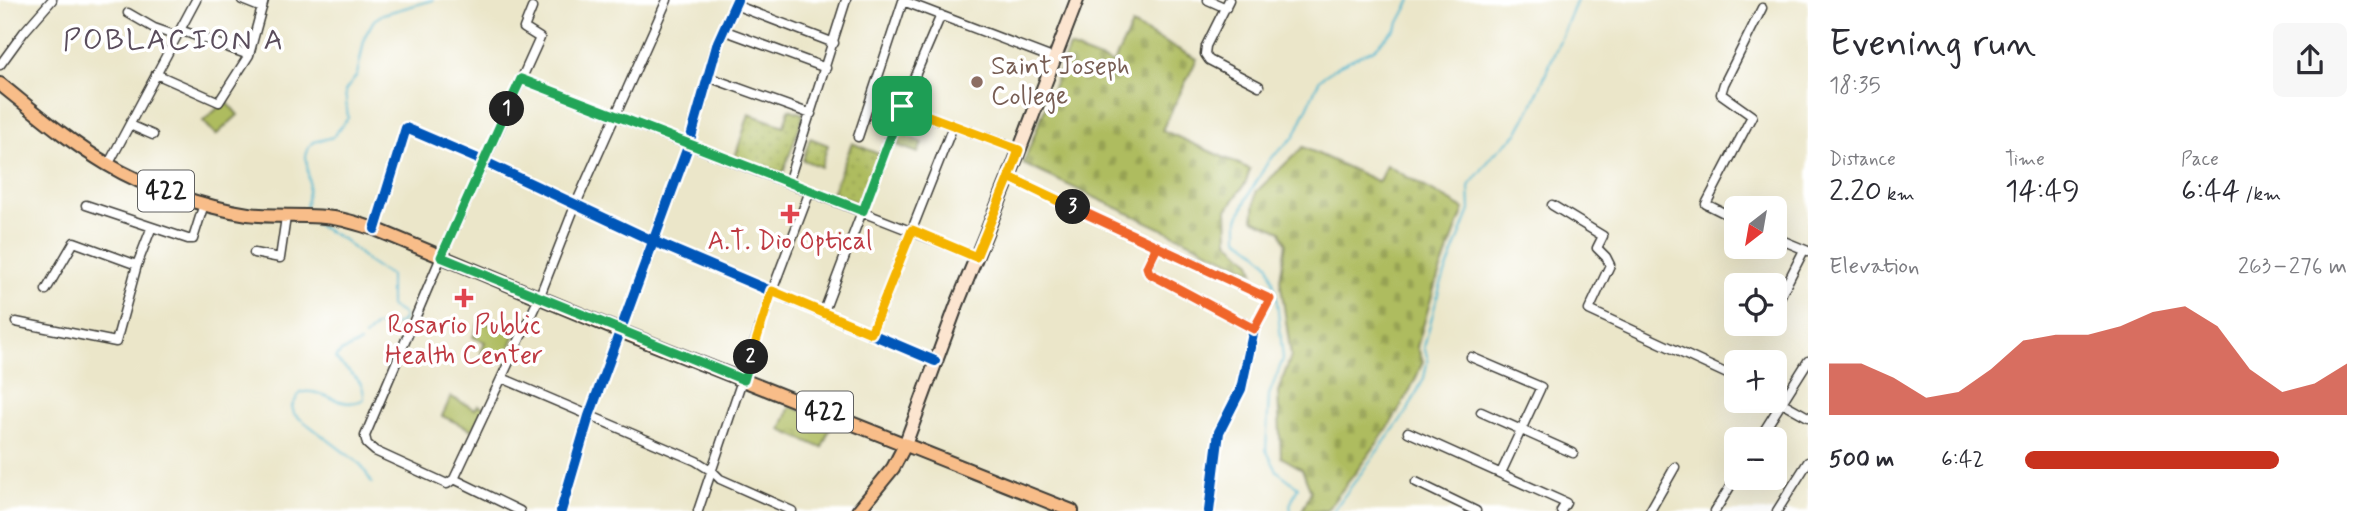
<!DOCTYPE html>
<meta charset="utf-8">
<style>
:root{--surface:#fff;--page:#f7f7f7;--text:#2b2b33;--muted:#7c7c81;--accent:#c8321e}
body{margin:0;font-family:Mynerve,sans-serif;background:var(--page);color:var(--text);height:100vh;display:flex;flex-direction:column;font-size:26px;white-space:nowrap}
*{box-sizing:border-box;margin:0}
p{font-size:23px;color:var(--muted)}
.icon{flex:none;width:38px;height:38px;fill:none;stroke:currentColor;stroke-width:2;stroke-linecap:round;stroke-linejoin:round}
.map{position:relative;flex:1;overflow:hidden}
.panel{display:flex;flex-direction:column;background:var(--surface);width:560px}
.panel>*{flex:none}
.needle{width:46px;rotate:211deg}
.fabs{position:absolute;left:1724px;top:196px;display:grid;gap:14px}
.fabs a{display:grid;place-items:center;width:63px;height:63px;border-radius:10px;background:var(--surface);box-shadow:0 7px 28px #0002;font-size:35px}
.pin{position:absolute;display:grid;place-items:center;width:60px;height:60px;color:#fff;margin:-30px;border-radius:14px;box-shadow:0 4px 10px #0006}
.km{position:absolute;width:35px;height:35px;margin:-18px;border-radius:50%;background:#222;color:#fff;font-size:19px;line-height:35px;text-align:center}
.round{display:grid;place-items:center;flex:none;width:74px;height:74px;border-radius:10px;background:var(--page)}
.head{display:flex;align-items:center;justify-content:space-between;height:119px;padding:0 21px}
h1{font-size:38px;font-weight:600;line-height:52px}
.figures{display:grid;grid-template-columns:repeat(3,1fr);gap:10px;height:119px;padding:7px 21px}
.figures div{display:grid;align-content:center}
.figures b{font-size:30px;font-weight:600}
.figures small{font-size:19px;font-weight:400}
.figures p{font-size:19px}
.chart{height:196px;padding:14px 21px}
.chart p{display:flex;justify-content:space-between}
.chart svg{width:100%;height:126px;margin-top:7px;fill:var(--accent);opacity:.7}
ul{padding:0 21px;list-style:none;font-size:23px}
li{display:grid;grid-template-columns:112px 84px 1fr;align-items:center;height:52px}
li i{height:18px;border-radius:9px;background:var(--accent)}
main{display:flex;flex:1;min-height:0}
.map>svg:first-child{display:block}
.grass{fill:url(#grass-dots);stroke:#656c3e;stroke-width:2}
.cemetery{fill:url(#cemetery-stones);stroke:#656c3e;stroke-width:2}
.park{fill:url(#park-crowns);stroke:#656c3e;stroke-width:2}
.garden{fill:#aebc5f;stroke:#656c3e;stroke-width:2}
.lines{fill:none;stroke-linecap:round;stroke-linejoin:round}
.stream{stroke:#50b5ce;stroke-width:2}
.minor-casing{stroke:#3b3a36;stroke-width:11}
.secondary-casing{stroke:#3b3a36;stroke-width:16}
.primary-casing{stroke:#3b3a36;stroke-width:16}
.minor{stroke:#fff;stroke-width:8}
.secondary{stroke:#fce5d0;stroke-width:12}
.primary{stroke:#f8bd89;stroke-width:12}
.cycleway-casing{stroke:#fff;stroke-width:15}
.cycleway{stroke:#0057b8;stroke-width:10}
.split-1-casing{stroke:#fff;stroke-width:14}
.split-2-casing{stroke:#fff;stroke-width:14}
.split-3-casing{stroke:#fff;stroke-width:14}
.split-4-casing{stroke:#fff;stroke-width:14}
.split-5-casing{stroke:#fff;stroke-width:14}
.split-1{stroke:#22a559;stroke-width:9}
.split-2{stroke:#22a559;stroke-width:9}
.split-3{stroke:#f5b400;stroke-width:9}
.split-4{stroke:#f0652b;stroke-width:9}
.split-5{stroke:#f5b400;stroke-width:9}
.education-dot{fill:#8d6e63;stroke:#fff;stroke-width:2.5}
.health-dot{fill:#e0444e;stroke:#fff;stroke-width:2.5}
.labels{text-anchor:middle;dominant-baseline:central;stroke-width:7;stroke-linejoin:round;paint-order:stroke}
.shield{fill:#fff;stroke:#606060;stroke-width:2}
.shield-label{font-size:24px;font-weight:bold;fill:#1c1c1c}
.education-label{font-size:26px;fill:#785e54;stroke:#fff;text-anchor:start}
.health-label{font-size:26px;fill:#be3a42;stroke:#fff}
.quarter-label{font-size:30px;letter-spacing:2px;fill:#5a4d5c;stroke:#fff}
</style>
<main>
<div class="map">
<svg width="1808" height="511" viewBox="0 0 1808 511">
<defs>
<pattern id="grass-dots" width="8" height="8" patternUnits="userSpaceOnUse" patternTransform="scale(1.75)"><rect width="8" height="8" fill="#aebc5f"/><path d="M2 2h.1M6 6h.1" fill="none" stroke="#95a152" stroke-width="1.8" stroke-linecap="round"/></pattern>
<pattern id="cemetery-stones" width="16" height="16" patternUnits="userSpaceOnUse" patternTransform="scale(1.75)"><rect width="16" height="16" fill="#aebc5f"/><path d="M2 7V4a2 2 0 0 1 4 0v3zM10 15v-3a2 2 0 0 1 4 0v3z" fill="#95a152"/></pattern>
<pattern id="park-crowns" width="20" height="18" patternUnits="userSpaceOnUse" patternTransform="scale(1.75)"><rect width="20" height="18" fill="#aebc5f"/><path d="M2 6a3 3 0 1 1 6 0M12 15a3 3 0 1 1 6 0" fill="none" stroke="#95a152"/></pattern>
</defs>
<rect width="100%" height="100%" fill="#fff"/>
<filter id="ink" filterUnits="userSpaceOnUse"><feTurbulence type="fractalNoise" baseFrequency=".0143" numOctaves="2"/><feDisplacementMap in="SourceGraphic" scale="14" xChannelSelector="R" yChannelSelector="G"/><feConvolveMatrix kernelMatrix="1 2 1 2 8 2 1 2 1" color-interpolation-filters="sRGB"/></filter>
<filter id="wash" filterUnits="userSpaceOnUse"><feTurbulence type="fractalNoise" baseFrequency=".00686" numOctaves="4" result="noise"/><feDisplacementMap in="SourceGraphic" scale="28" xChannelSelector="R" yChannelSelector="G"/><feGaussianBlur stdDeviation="1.57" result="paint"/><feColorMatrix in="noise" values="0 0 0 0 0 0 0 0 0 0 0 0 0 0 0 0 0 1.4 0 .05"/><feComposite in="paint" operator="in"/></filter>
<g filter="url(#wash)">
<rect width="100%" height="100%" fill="#ebe6c9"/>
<path class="grass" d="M789 109 804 114 783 173 735 157 749 114 784 126Z
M897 131 922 143 918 153 892 143Z
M810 138 828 145 821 167 803 160Z
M852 143 881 155 862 205 832 193Z"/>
<path class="cemetery" d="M1132 25 1197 59 1162 130 1250 169 1246 182 1227 210 1228 241 1251 262 1254 272 1023 164 1069 47 1113 64Z
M1303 147 1379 182 1386 165 1464 209 1435 285 1417 347 1423 361C1402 417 1362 463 1326 511H1302L1311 491 1302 469 1281 457 1278 392 1291 356 1280 279 1286 243 1281 231 1253 219 1256 192Z"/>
<path class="park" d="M790 406 832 423 822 448 781 430Z"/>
<path class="garden" d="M226 101 238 115 216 135 203 121Z
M480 320 515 334 504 362 481 353 485 342 473 337Z
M451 397 475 409 478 405 485 408 472 430 442 416Z"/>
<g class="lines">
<path class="stream" d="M306 207 309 182 306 156 309 147 314 142 333 137 348 118 345 91 357 75 365 36 374 20 383 14 433 0
M315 224 344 240 372 265 390 275V306L403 314 404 318 399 324 376 326 365 337
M360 343 341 352 335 358C346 373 365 377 364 399 341 412 322 386 300 393L292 406 294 414 361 465 372 483
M1291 511 1290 505 1298 487 1277 471 1266 450 1269 395 1283 359 1276 293 1269 265 1256 251 1238 238V219L1248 196 1269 160 1294 137 1320 79 1340 65 1374 49 1396 28 1411 0
M1333 511 1408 410 1424 378 1428 359 1424 347 1440 287 1470 210 1469 186 1494 154 1517 134 1532 106 1577 0"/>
</g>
</g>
<g filter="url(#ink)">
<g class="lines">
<defs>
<path id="minor" d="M242 0 262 8
M1208 0 1226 8
M1229 0 1206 46 1205 54 1209 60 1259 86
M735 5 834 43
M128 13 154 28 177 36
M180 30 249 55
M723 30 826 68
M0 65 24 32 52 0
M156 74 219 102 249 55 264 0
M708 77 811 114
M521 79 977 257
M872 95 1019 150
M130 125 153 135
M858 137 903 1 1055 59
M108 165 196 0
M1009 177 1270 299 1254 329 1241 389 1219 432 1209 511
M788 183 846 0
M86 205 188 239H193L204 204
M1552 205 1603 236 1597 248 1606 257 1610 265 1589 310 1736 378
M1736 219 1706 204 1752 116 1721 94 1724 84 1762 8
M375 229 406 128 483 161 653 241 935 361
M1774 237 1808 251
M1157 246 1147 267 1149 273 1254 329
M254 253 280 258 286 217
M46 290 74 242 137 265
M1776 305 1804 250
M823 314 902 106 941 15
M16 322 116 342 137 265 151 229
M871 333 953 126
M1471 357 1541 387 1501 473
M502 378 696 461 712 471 720 479 792 511
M1774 398 1808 417
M1481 412 1573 453
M1408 432 1566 503 1561 511
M1759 439 1808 361
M454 479 447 484 375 451 367 444 365 436 441 257 540 38 524 28 532 8
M454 479 539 298 575 206 667 0
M454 479 520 511
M1416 482 1476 511
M561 511 589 416 689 144 718 42 737 0
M698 511 772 291 810 191
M1650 511 1675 467
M1715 511 1736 477
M1777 511 1808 462"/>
<path id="secondary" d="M905 445 956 307 1009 177 1077 0"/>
<path id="primary" d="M0 84C35 112 68 141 107 164 147 188 203 207 248 214 278 218 310 213 339 219 351 221 364 226 375 229L620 331 1072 511
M858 511 893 468 905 445"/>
</defs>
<use href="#minor" class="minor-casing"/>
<use href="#secondary" class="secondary-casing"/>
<use href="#primary" class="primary-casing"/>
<use href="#minor" class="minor"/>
<use href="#secondary" class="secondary"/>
<use href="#primary" class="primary"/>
<defs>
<path id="cycleway" d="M1009 177 1270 299 1254 329 1241 389 1219 432 1209 511
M375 229 406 128 483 161 653 241 935 361
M561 511 589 416 689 144 718 42 737 0"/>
</defs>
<use href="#cycleway" class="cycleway-casing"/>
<use href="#cycleway" class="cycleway"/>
</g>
</g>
<g class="lines" filter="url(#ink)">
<defs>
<path id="split-1" d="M507 109 521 79 863 211 902 106"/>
<path id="split-2" d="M507 109 441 257 744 380 751 357"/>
<path id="split-3" d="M751 357 772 291 871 333 912 230 976 257 1009 177 1073 207"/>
<path id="split-4" d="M1056 200 1270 299 1254 329 1149 273 1147 267 1157 246 1073 207"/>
<path id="split-5" d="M902 106 1019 150 1009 177 1056 200"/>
</defs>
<use href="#split-1" class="split-1-casing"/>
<use href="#split-2" class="split-2-casing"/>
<use href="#split-3" class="split-3-casing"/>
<use href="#split-4" class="split-4-casing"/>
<use href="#split-5" class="split-5-casing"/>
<use href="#split-1" class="split-1"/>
<use href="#split-2" class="split-2"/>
<use href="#split-3" class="split-3"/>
<use href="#split-4" class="split-4"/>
<use href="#split-5" class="split-5"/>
</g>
<circle class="education-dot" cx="977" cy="82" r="7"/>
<g class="health-dot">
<path d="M786.5 203.5h7v7h7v7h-7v7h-7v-7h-7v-7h7z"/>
<path d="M460.5 287.5h7v7h7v7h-7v7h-7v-7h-7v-7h7z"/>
</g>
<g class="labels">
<g class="shield">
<rect x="138" y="170.5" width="56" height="41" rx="5"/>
<rect x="797" y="391.5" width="56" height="41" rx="5"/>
</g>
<g class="shield-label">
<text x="166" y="191">422</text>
<text x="825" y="412">422</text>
</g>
<g class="education-label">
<text x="991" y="67">Saint Joseph<tspan x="991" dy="30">College</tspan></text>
</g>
<g class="health-label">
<text x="790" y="242">A.T. Dio Optical</text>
<text x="464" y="326">Rosario Public<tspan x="464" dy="30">Health Center</tspan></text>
</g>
<g class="quarter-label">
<text x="174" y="40">POBLACION A</text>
</g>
</g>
</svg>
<div class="fabs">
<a><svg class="needle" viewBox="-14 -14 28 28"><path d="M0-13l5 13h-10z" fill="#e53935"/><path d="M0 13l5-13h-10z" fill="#7c7c81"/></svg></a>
<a><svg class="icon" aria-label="locate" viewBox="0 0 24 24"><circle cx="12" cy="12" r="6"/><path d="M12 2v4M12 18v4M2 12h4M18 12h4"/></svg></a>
<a>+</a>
<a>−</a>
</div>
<div class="pin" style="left:902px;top:106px;background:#1e9e55"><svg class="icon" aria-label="arrive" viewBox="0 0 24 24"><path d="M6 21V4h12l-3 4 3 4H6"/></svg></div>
<b class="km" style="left:507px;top:109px">1</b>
<b class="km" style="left:751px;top:357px">2</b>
<b class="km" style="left:1073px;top:207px">3</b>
</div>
<section class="panel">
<div class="head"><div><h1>Evening run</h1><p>18:35</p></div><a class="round"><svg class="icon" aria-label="share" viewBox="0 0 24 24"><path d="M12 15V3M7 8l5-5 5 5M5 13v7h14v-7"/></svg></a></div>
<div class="figures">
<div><p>Distance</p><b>2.20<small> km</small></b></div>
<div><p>Time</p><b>14:49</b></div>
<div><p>Pace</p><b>6:44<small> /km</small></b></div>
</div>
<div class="chart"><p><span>Elevation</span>263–276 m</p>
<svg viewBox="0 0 160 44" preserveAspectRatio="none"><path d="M0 44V26L10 26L20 31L30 38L40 36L50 28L60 18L70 16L80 16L90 13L100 8L110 6L120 13L130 28L140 36L150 33L160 26V44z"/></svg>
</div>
<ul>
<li><b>500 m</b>6:42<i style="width:79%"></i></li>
</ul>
</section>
</main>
